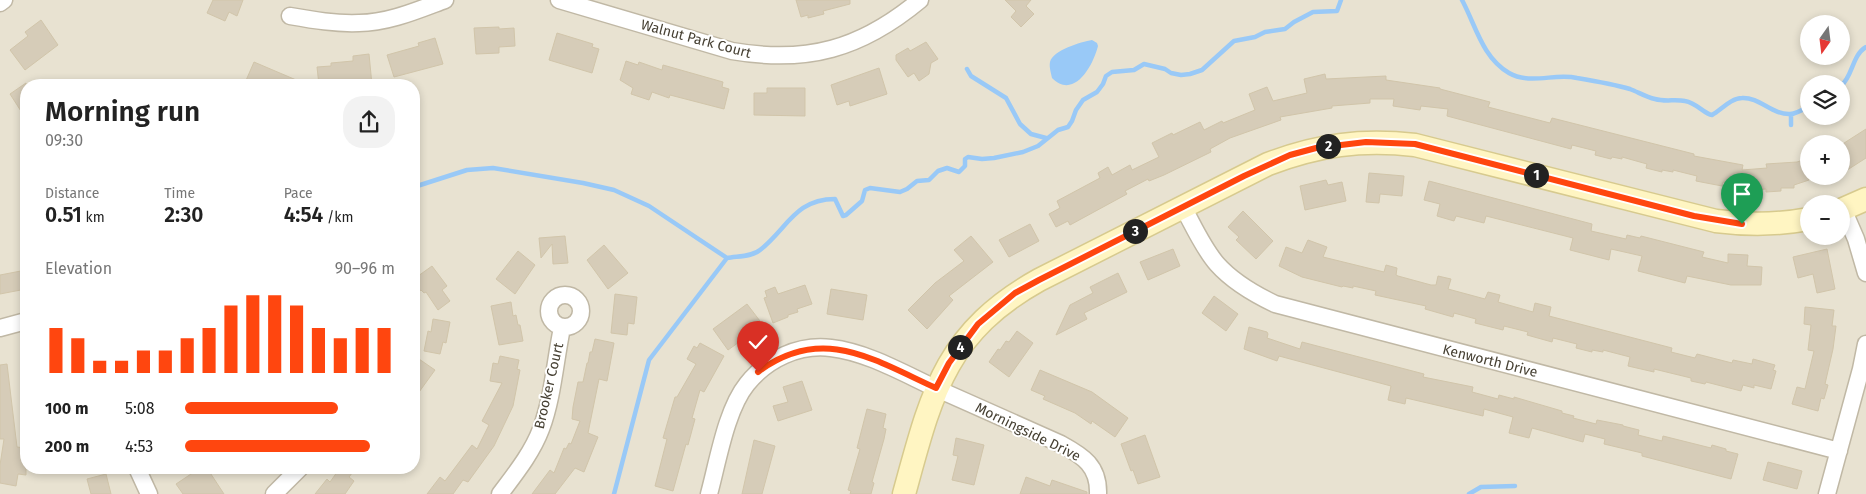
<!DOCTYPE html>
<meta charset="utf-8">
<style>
:root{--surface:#fff;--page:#f2f2f2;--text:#222;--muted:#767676;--accent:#ff460f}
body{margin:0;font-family:"Fira Sans",sans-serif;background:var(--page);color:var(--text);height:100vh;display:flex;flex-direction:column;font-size:19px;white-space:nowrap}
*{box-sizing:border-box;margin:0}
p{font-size:16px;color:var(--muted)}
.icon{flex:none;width:28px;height:28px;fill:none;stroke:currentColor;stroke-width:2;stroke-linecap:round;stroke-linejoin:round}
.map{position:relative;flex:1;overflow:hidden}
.side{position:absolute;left:20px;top:79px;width:400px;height:395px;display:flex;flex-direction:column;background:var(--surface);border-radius:20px;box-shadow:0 2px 8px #0003}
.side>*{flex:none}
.needle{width:32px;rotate:194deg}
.fabs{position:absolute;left:1800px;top:15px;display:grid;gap:10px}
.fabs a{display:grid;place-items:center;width:50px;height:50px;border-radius:50%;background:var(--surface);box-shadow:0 2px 8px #0003;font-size:25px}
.pin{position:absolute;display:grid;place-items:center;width:42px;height:42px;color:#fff;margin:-51px -21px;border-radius:50% 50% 50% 0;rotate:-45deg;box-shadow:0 0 5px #0007}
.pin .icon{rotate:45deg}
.km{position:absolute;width:25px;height:25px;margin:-12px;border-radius:50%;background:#222;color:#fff;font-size:14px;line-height:25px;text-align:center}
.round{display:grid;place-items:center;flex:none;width:52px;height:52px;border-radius:20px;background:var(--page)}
.summary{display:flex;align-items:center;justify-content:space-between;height:85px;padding:0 25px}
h1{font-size:28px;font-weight:600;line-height:38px}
.metrics{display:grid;grid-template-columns:repeat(3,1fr);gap:8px;height:85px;padding:5px 25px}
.metrics div{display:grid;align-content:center}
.metrics b{font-size:21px;font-weight:600}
.metrics small{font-size:14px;font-weight:400}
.metrics p{font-size:14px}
.chart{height:140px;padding:10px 25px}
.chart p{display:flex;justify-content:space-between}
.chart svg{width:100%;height:90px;margin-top:5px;stroke:var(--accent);stroke-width:6}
ul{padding:0 25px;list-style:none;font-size:16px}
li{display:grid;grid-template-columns:80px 60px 1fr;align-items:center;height:38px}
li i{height:12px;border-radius:6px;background:var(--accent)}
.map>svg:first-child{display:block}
.residential{fill:#e8e2d1;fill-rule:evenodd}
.water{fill:#99c9f7}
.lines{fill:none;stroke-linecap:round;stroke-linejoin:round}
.stream{stroke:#99c9f7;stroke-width:4.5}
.building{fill:#d6ccb8;stroke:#d1c5aa}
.street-casing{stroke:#c0b8a5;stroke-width:19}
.secondary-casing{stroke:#d7ca8e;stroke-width:25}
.street{stroke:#fff;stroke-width:16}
.secondary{stroke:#fff5c2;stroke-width:22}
.route-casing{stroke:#fff;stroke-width:10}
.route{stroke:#ff460f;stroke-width:6}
.labels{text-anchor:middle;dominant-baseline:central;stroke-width:4;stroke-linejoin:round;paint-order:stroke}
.street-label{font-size:14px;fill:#464033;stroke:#fff}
</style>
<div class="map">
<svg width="1866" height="494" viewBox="0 0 1866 494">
<rect width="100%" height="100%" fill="#f3f0e3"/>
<path class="residential" d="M0 0H1866V494H0ZM1809 24H1841V56H1809ZM1809 84H1841V116H1809ZM26 85H414V468H26ZM1809 144H1841V176H1809ZM1809 204H1841V236H1809Z"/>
<path class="water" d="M1092 40 1097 43 1098 46C1093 66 1074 100 1052 78 1051 73 1049 67 1050 62 1053 50 1081 42 1092 40Z"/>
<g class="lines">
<path class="stream" d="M1462 0C1476 26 1482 57 1509 73 1530 85 1555 73 1577 78 1595 81 1613 84 1630 89 1638 92 1646 97 1655 99 1665 102 1675 99 1685 101 1697 103 1704 114 1712 115 1721 110 1731 98 1742 98 1759 97 1773 115 1790 114 1796 114 1804 109 1809 106
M967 69 971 76 1006 98 1020 124 1031 134 1046 138
M1841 86C1853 76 1852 55 1866 47
M1791 125V114
M414 187 467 170 493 168 583 183 614 190 649 206 727 258
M614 494 649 360 727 258C737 256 752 257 760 250 787 229 795 199 835 199L843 216 846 215 862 201 865 190 870 188 900 192 907 189 917 181 929 180 938 171 947 168 959 172 965 166V159L968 157 982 159 994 158 1023 152 1038 146 1058 130 1068 127 1072 121 1076 110 1083 100 1097 92 1103 84 1106 76 1112 72 1134 70 1144 64 1165 69 1171 73 1181 75 1190 74 1202 70 1234 41 1255 37 1265 32 1285 29 1294 22 1313 12 1337 11 1341 0
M1469 494 1481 487 1515 486"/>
</g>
<path class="building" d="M213 0H243L237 16 229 12 225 21 207 13Z
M796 0H850V4L823 11 824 14 808 18V15L801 17Z
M1005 0H1031L1026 6 1034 14 1021 27 1011 17 1016 11Z
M41 20 58 45 25 70 10 50 28 36 25 32Z
M499 27V29L514 28 515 46 499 47V53L476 54 474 28Z
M557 33 593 44 592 47 599 49 592 73 549 60Z
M435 38 443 64 394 77 387 55 419 46 418 43Z
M926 42 938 59 931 63 929 74 919 81 914 73 908 77 896 60V55L908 48 910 51Z
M369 54 372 85H319L317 67 331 66V63L353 61V56Z
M626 61 638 65 639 62 662 70 663 65 723 82 722 87 729 89 724 109 670 95 669 98 652 92 649 100 631 94 633 88 620 80Z
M254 62 308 85H244Z
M879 68 887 94 850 106 849 101 837 105 831 85Z
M1325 74 1326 79 1386 76V80L1440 88V89L1490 102 1488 107 1550 123 1552 118 1694 154V156L1743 165 1742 170 1767 168 1766 164 1797 162 1809 158V180L1794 185V188H1781V191L1766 192V189L1750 190V187L1723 182 1722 186 1696 181 1697 176 1673 170V172L1662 170V172L1646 168 1647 164 1622 157V159L1612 157 1611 159 1595 155 1596 151 1572 145 1571 149 1447 116 1448 109 1421 106 1420 110 1393 106 1394 99H1370V103L1332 106V108L1280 117 1281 120 1230 138 1210 149 1211 152 1164 175 1149 181 1148 179 1125 191 1127 194 1070 225 1068 221 1056 227 1049 214 1060 208 1057 201 1100 178 1098 173 1108 167 1112 175 1130 165 1132 170 1159 157 1152 143 1172 133 1173 135 1200 122 1204 130 1222 121 1223 123 1255 110 1249 94 1267 87 1273 101 1307 93 1304 79Z
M26 83V119L10 94Z
M767 88H805V116L754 115V93H767Z
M1866 129V158L1841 174V145Z
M1369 173 1404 176 1402 196 1380 194 1379 203 1366 202Z
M1326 180 1328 185 1342 182 1346 201 1305 210 1300 186Z
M1429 181 1592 224 1591 231 1626 239 1627 235 1640 238 1641 236 1704 252 1702 257 1728 263V254L1748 255 1747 266 1762 267 1761 285H1731L1687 276 1685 283 1638 271 1642 256 1611 249 1609 260 1570 250 1573 238 1486 216 1484 223 1456 216 1454 221 1437 216 1440 204 1424 200Z
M1243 211 1273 241 1256 259 1236 240 1239 237 1228 227Z
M1030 224 1039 241 1009 257 999 240Z
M565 236 568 263 553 264 552 244 541 258 539 238Z
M971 236 993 262 949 296 953 300 927 329 908 310 935 283 964 261 954 250Z
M1308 240 1327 247 1323 257 1384 272 1386 265 1397 268 1396 275 1398 276 1431 285H1436L1438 276 1451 279 1448 289 1485 299 1488 292 1500 295 1498 302 1533 312 1535 303 1551 307 1549 316 1672 348 1671 352 1695 358 1697 354 1732 363 1733 360 1752 364 1753 359 1775 365 1773 370 1776 371 1771 389 1754 385V388L1743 385 1741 391 1706 382 1705 384 1691 381V378L1654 369V372L1628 366 1630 357 1603 350V352L1592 350V352L1576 348 1577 344 1553 338 1552 342 1527 335 1528 332 1504 326 1503 330 1475 323 1476 319 1454 313 1453 317 1425 309 1426 306 1375 295 1376 291 1353 286V288L1343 286 1342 287 1302 277 1279 266 1286 247 1302 253Z
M604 245 628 273 608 289 587 260Z
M1173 249 1180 266 1148 280 1140 262Z
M1827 249 1835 289 1817 293 1813 274 1798 278 1793 257Z
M518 251 535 265 515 294 496 279Z
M432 266 447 286 442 290 450 301 438 310 426 292 424 293 421 290 414 295V279Z
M26 270V289L0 294V275Z
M1118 273 1127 292 1084 313 1087 319 1056 335 1070 305 1093 293 1090 287Z
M805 285 812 304 797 309 798 312 788 315V317L773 323 764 298 767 297 765 291 775 287 778 294Z
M831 289 867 295 863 320 827 314Z
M615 294 637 297 634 324 628 323 627 335 611 333Z
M1214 296 1238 314 1226 331 1202 313Z
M511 302 513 316 516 315 518 325H520L523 341 499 345 491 306Z
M747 304 760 321 748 329 750 331 741 338 742 340 728 350 713 329Z
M1805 307 1834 310 1832 326H1836L1833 349 1825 384 1828 385 1824 399 1821 398 1818 411 1792 404 1797 387 1805 389 1814 351 1808 350 1811 325 1804 324Z
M433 319 450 322 446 343 443 342 440 354 424 351 428 331 431 332Z
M1249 327 1267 332 1268 334 1267 338 1300 349 1302 342 1424 374 1423 377 1473 387 1472 392 1498 399 1499 395 1514 399V397L1562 411V413L1574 416 1573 418 1596 424 1597 420 1623 425V426L1639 430 1638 435 1662 441 1663 436 1711 448 1712 445 1726 449V451L1738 454 1731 479 1642 456V453L1604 444 1605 439 1585 434 1583 442 1532 428 1529 438 1509 433 1513 417 1484 409 1483 416 1406 398 1405 404 1388 400 1391 386 1279 356 1277 361 1244 349Z
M1017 331 1033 343 1009 377 989 362 998 349 1000 350 1006 341 1009 342Z
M595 339 614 343 607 381 599 379 588 433 598 437 584 472 575 468 555 494H532L550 470 554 473 564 448 566 449 569 443 571 444 580 421 572 419 573 407 578 382H583L587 363H588L590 352H592Z
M700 343 724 356 704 392 700 390 692 418 695 419 688 445 686 444 673 491 655 486 667 439 663 438 675 397H677L696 364 687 359 694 346 697 348Z
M500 356 519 360 517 369 520 370 513 406 494 446 468 482 463 480 453 494H427L440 477 445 481 472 445 477 449 489 425 482 421 502 383 490 381 493 363 498 364Z
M419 359 435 370 414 399V367Z
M7 364 17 447 24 448 22 461 26 462V475L18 474 16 486 0 483V465L4 439H0V365Z
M1040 370 1092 392 1128 418 1115 437 1092 421 1091 424 1075 413 1043 399 1045 396 1031 390Z
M802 381 812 410 778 421 773 406 788 402 783 387Z
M867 409 886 414 883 428 886 429 884 439 872 482 874 483 871 494H850L851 491 848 490 860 449 857 448Z
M1145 435 1160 477 1138 484 1133 470 1131 471 1121 444Z
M956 438 984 445 974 485 952 480 958 456 953 455Z
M754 440 775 446 762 494H742Z
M1768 462 1802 471 1797 489 1763 480Z
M200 468H207L224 494H183L176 484Z
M340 468H356L349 477 354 481 345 494H315L327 479 330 482Z
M106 474 111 494H91L87 479Z
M1026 477 1050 486 1052 480 1087 492V494H1020Z"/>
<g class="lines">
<defs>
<path id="street" d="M559 0 732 51C807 64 861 49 920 0
M0 3 4 0
M290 16C313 20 336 24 359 23 388 23 418 10 445 0
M1183 207C1193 225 1203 248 1217 264 1233 282 1254 294 1275 304L1839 451
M1843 209 1856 239 1866 273
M549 311a16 16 0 1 1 32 0a16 16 0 1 1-32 0Z
M0 328 26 321
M137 468 149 494
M274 494 300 468
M500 494C515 474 532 453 541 429 553 397 555 361 562 328
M709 494C718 461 726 410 747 384 767 359 799 344 831 348 866 352 901 372 933 387 975 406 1018 425 1061 444 1083 456 1099 466 1098 494
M1827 494 1861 369 1866 344"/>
<path id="secondary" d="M1841 210 1866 199
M904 494C931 396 944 333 1039 280L1268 164C1318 145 1361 139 1415 145L1716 221C1748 225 1777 225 1809 219"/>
</defs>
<use href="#street" class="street-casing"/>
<use href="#secondary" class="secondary-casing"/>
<use href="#street" class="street"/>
<use href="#secondary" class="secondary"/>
</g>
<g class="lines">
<defs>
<path id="route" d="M758 372C822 324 874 360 936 388L949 363 978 324 1015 293 1039 280 1244 176 1290 155 1316 148 1366 142 1415 144 1694 216 1742 224"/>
</defs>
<use href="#route" class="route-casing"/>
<use href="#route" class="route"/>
</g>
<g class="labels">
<g class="street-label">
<text transform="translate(696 39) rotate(15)">Walnut Park Court</text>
<text transform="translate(1490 361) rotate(14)">Kenworth Drive</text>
<text transform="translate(549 386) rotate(-77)">Brooker Court</text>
<text transform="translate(1028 432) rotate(26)">Morningside Drive</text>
</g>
</g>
</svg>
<div class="fabs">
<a><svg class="needle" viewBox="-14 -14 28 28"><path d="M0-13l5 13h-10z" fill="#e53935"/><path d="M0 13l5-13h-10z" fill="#767676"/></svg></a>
<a><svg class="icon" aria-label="layers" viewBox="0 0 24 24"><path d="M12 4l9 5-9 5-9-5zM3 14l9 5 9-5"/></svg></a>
<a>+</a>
<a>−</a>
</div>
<div class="pin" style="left:1742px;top:224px;background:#1e9e55"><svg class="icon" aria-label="arrive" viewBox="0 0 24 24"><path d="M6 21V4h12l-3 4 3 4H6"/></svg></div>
<div class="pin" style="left:758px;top:372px;background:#d93025"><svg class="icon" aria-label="check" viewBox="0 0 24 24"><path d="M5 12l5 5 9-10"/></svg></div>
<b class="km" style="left:1536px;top:175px">1</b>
<b class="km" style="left:1328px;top:146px">2</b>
<b class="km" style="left:1135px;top:231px">3</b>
<b class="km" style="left:960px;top:347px">4</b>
<section class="side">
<div class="summary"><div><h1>Morning run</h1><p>09:30</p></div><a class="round"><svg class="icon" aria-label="share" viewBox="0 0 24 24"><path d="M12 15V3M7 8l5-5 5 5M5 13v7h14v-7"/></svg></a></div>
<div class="metrics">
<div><p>Distance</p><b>0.51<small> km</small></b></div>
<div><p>Time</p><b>2:30</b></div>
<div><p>Pace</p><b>4:54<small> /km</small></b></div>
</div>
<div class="chart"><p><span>Elevation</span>90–96 m</p>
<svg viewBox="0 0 160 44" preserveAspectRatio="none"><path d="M5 44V22M15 44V27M25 44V38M35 44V38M45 44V33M55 44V33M65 44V27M75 44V22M85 44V11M95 44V6M105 44V6M115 44V11M125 44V22M135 44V27M145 44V22M155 44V22"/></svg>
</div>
<ul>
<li><b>100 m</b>5:08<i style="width:73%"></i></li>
<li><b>200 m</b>4:53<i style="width:88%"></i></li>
</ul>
</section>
</div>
